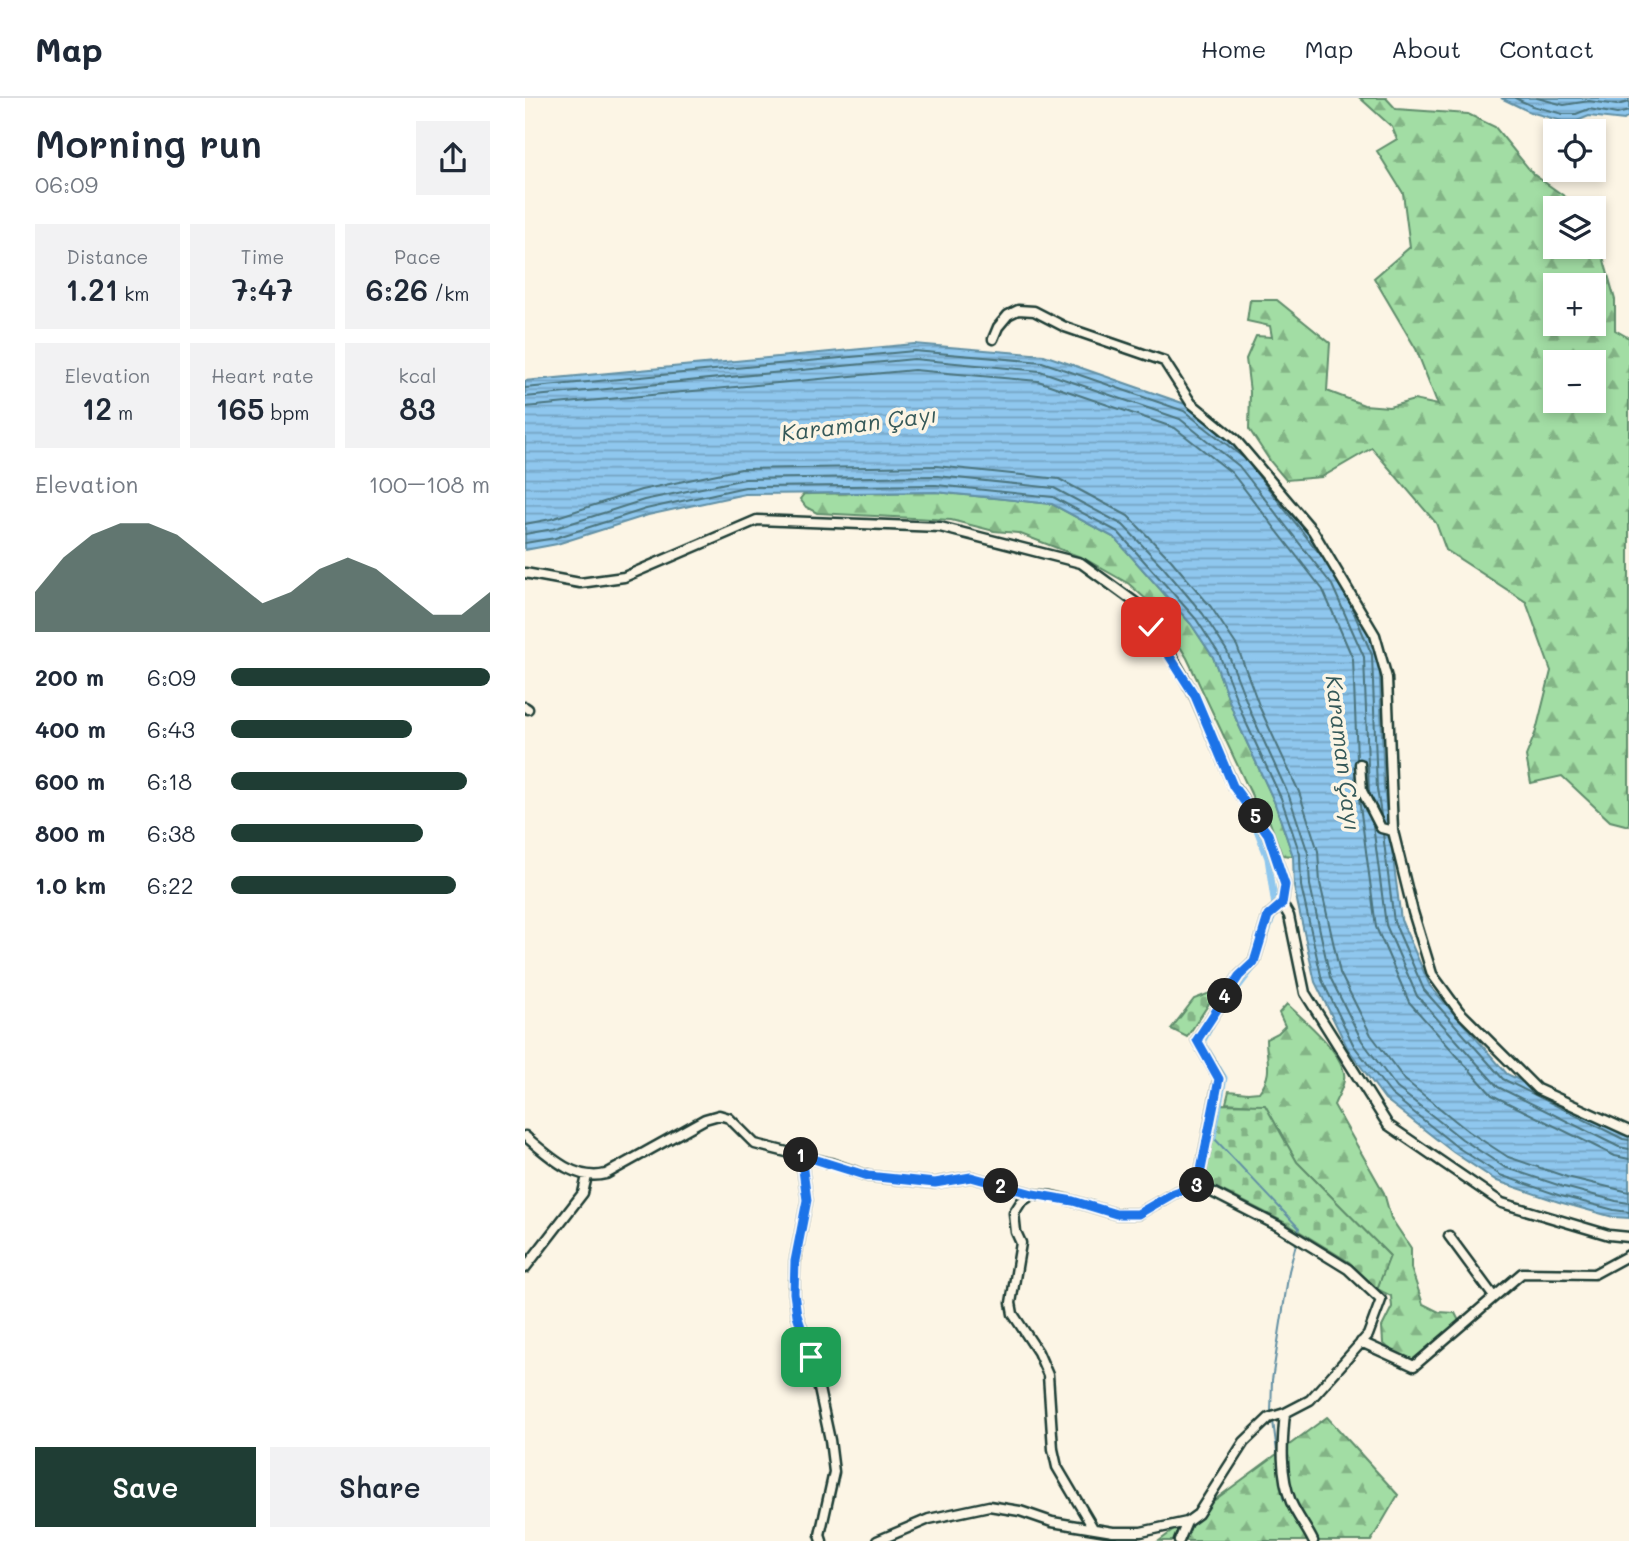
<!DOCTYPE html>
<meta charset="utf-8">
<style>
:root{--surface:#fff;--page:#f2f2f3;--text:#1f2937;--muted:#747a83;--line:#e0e1e3;--accent:#1f3d34}
body{margin:0;font-family:Mali,sans-serif;background:var(--page);color:var(--text);height:100vh;display:flex;flex-direction:column;font-size:26px;white-space:nowrap}
*{box-sizing:border-box;margin:0}
p{font-size:23px;color:var(--muted)}
.icon{flex:none;width:38px;height:38px;fill:none;stroke:currentColor;stroke-width:2;stroke-linecap:round;stroke-linejoin:round}
.map{position:relative;flex:1;overflow:hidden}
.drawer{display:flex;flex-direction:column;background:var(--surface);width:525px}
.drawer>*{flex:none}
.tools{position:absolute;left:1018px;top:21px;display:grid;gap:14px}
.tools a{display:grid;place-items:center;width:63px;height:63px;border-radius:0px;background:var(--surface);box-shadow:0 4px 10px #0003;font-size:35px}
.pin{position:absolute;display:grid;place-items:center;width:60px;height:60px;color:#fff;margin:-30px;border-radius:14px;box-shadow:0 4px 10px #0006}
.km{position:absolute;width:35px;height:35px;margin:-18px;border-radius:50%;background:#222;color:#fff;font-size:19px;line-height:35px;text-align:center}
.round{display:grid;place-items:center;flex:none;width:74px;height:74px;border-radius:0px;background:var(--page)}
.summary{display:flex;align-items:center;justify-content:space-between;height:119px;padding:0 35px}
h1{font-size:38px;font-weight:600;line-height:52px}
.stats{display:grid;grid-template-columns:repeat(3,1fr);gap:10px;height:119px;padding:7px 35px}
.stats div{display:grid;align-content:center;border-radius:0px;background:var(--page);text-align:center}
.stats b{font-size:30px;font-weight:600}
.stats small{font-size:19px;font-weight:400}
.stats p{font-size:19px}
.chart{height:196px;padding:14px 35px}
.chart p{display:flex;justify-content:space-between}
.chart svg{width:100%;height:126px;margin-top:7px;fill:var(--accent);opacity:.7}
.action{display:flex;gap:14px;margin-top:auto;padding:14px 35px}
.action a{flex:1;height:80px;border-radius:0px;background:var(--accent);color:#fff;font-size:28px;font-weight:600;line-height:80px;text-align:center}
.action a+a{background:var(--page);color:var(--text)}
ul{padding:0 35px;list-style:none;font-size:23px}
li{display:grid;grid-template-columns:112px 84px 1fr;align-items:center;height:52px}
li i{height:18px;border-radius:9px;background:var(--accent)}
header{display:flex;align-items:center;gap:42px;box-sizing:border-box;height:98px;padding:0 35px;background:var(--surface);border-bottom:2px solid var(--line)}
header strong{font-size:33px}
nav{display:flex;gap:38px;margin-inline-start:auto;font-size:24px}
main{display:flex;flex:1;min-height:0}
.map>svg:first-child{display:block}
.forest{fill:url(#forest-firs);stroke:#608d6c;stroke-width:2;fill-rule:evenodd}
.cemetery{fill:url(#cemetery-stones);stroke:#608d6c;stroke-width:2}
.water{fill:url(#water-rules);stroke:#6290a4;stroke-width:2}
.lines{fill:none;stroke-linecap:round;stroke-linejoin:round}
.shore{stroke:#4c747e;stroke-width:2}
.stream{stroke:#6290a4;stroke-width:2}
.canal{stroke:#8fc7ee;stroke-width:7}
.minor-casing{stroke:#1f3d34;stroke-width:13}
.minor{stroke:#fcf5e5;stroke-width:8}
.route-casing{stroke:#fff;stroke-width:14}
.route{stroke:#1a73e8;stroke-width:9}
.labels{text-anchor:middle;dominant-baseline:central;stroke-width:7;stroke-linejoin:round;paint-order:stroke}
.water-label{font-size:23px;font-style:italic;fill:#355959;stroke:#fcf5e5}
</style>
<header>
<strong>Map</strong>
<nav><a>Home</a><a>Map</a><a>About</a><a>Contact</a></nav>
</header>
<main>
<section class="drawer">
<div class="summary"><div><h1>Morning run</h1><p>06:09</p></div><a class="round"><svg class="icon" aria-label="share" viewBox="0 0 24 24"><path d="M12 15V3M7 8l5-5 5 5M5 13v7h14v-7"/></svg></a></div>
<div class="stats">
<div><p>Distance</p><b>1.21<small> km</small></b></div>
<div><p>Time</p><b>7:47</b></div>
<div><p>Pace</p><b>6:26<small> /km</small></b></div>
</div>
<div class="stats">
<div><p>Elevation</p><b>12<small> m</small></b></div>
<div><p>Heart rate</p><b>165<small> bpm</small></b></div>
<div><p>kcal</p><b>83</b></div>
</div>
<div class="chart"><p><span>Elevation</span>100–108 m</p>
<svg viewBox="0 0 160 44" preserveAspectRatio="none"><path d="M0 44V30L10 18L20 10L30 6L40 6L50 10L60 18L70 26L80 34L90 30L100 22L110 18L120 22L130 30L140 38L150 38L160 30V44z"/></svg>
</div>
<ul>
<li><b>200 m</b>6:09<i style="width:100%"></i></li>
<li><b>400 m</b>6:43<i style="width:70%"></i></li>
<li><b>600 m</b>6:18<i style="width:91%"></i></li>
<li><b>800 m</b>6:38<i style="width:74%"></i></li>
<li><b>1.0 km</b>6:22<i style="width:87%"></i></li>
</ul>
<div class="action"><a>Save</a><a>Share</a></div>
</section>
<div class="map">
<svg width="1104" height="1443" viewBox="0 0 1104 1443">
<defs>
<pattern id="forest-firs" width="22" height="20" patternUnits="userSpaceOnUse" patternTransform="scale(1.75)"><rect width="22" height="20" fill="#a2dda4"/><path d="M5 1l3.5 6h-7zM16 11l3.5 6h-7z" fill="#83b486"/></pattern>
<pattern id="cemetery-stones" width="16" height="16" patternUnits="userSpaceOnUse" patternTransform="scale(1.75)"><rect width="16" height="16" fill="#a2dda4"/><path d="M2 7V4a2 2 0 0 1 4 0v3zM10 15v-3a2 2 0 0 1 4 0v3z" fill="#83b486"/></pattern>
<pattern id="water-rules" width="6" height="5" patternUnits="userSpaceOnUse" patternTransform="scale(1.75)"><rect width="6" height="5" fill="#8fc7ee"/><path d="M0 2.5h6" fill="none" stroke="#74a3c2"/></pattern>
</defs>
<rect width="100%" height="100%" fill="#fcf5e5"/>
<filter id="ink" filterUnits="userSpaceOnUse"><feTurbulence type="fractalNoise" baseFrequency=".0143" numOctaves="2"/><feDisplacementMap in="SourceGraphic" scale="14" xChannelSelector="R" yChannelSelector="G"/><feConvolveMatrix kernelMatrix="1 2 1 2 8 2 1 2 1" color-interpolation-filters="sRGB"/></filter>
<g filter="url(#ink)">
<path class="forest" d="M835 0H861L871 11 943 16 970 29 1008 76 1056 110H1031V149H1069V126L1090 202V232L1104 240V728L1085 723 1037 678 1006 685 1001 658 1011 633 1026 573 1001 504 921 452 911 425 847 350 797 379 761 382 745 363 724 331 725 294 721 261 731 238 747 239 745 228 722 223 725 202H752L805 245 802 293 839 307 864 309 889 302 913 307 891 251 849 180 885 149 878 95 852 53 872 41 867 29ZM1031 187H1069V226H1031ZM1031 264H1069V303H1031Z
M411 394 527 406 590 440 666 526 688 559 711 621 749 703 768 758 757 757 744 722 727 698 662 560 632 511 604 486 558 460 493 435 469 433 426 422 292 415 281 409 275 401 279 396Z
M762 906C779 922 815 952 819 975 821 986 813 997 809 1007L859 1095 866 1120 886 1150V1170L898 1206 914 1214 930 1215 934 1223 886 1263 870 1256 858 1245 857 1229 867 1209 866 1198 852 1191 864 1157 772 1064 740 1008 701 1005 704 993 723 995 734 994C749 975 741 962 741 941L753 935 760 928 754 915Z
M802 1319 873 1397 846 1443H634Z"/>
<path class="cemetery" d="M693 892 662 939 646 931 669 901Z
M691 1006 740 1007 772 1064 865 1158 852 1191 824 1164 759 1124 678 1083Z"/>
<path class="water" d="M976 0H1104V18L1099 22 1064 18 1052 23H1037L1005 14Z
M389 246 519 257 663 307 726 357 821 478 854 555 859 690 876 822 905 888 982 976 1104 1036V1120L1088 1119 1034 1104 972 1083 928 1054 860 1001 823 951 790 884 769 789 768 758 749 703 711 621 688 559 666 526 590 440 527 406 411 394 220 396 123 417 32 446 0 452V283Z"/>
<g class="lines">
<path class="shore" d="M990 0 1007 8 1038 16H1051L1064 11 1092 16 1104 13
M1012 0 1039 7 1064 3 1092 7 1104 4
M0 290 389 253 517 264 659 313 719 360
M0 299 389 261 515 273 655 321 714 368 807 487 839 559 844 694
M0 309 389 272 513 283 650 330 707 375 798 492 828 561 832 661
M728 371 798 460
M0 426 26 421 116 392 216 371 411 368 534 381 603 418 646 462 686 509 712 548 735 610 774 694 793 753 795 785 815 875 846 937 880 982 943 1033 983 1059 1042 1079 1104 1094
M0 436 28 431 119 402 220 381 412 378 529 390 598 427 638 469 678 516 702 553 726 615 764 698 783 755 785 787 805 879 837 943 872 990 937 1041 979 1069 1039 1089 1091 1103 1104 1105
M0 445 30 440 121 411 220 389 411 387 528 399 593 434 671 521 694 556 718 618 756 700 775 756 776 788 797 882 829 948 866 996 932 1049 975 1077 1036 1098 1089 1112 1104 1114
M826 508 847 557 852 691 856 717
M834 700 851 829 884 904 967 997 1090 1058 1104 1061
M848 727 861 827 892 898 973 989 1094 1049 1104 1051
M858 736 869 824 899 892 978 981 1098 1041 1104 1042"/>
<path class="stream" d="M688 1039 774 1130 773 1134
M746 1315 747 1282 764 1173 771 1146
M748 1323 758 1400 766 1412"/>
<path class="canal" d="M729 724 743 760 750 808
M741 837 747 820
M702 903 729 868
M686 927 677 944 699 980 688 1039"/>
<defs>
<path id="minor" d="M468 241 473 229 483 217 493 212 509 213 540 229 639 263 666 305 710 341 788 433 850 537 862 580 868 733 888 814 907 876 934 913 1012 991 1104 1033
M0 475 55 485 99 479 232 422 415 429 556 465 611 505 646 557 670 599 708 687 743 736 760 787 757 806 743 818 729 864 714 878 672 942 694 980 673 1087
M0 609 3 611
M835 666 837 693 856 730 868 733
M757 806 764 818 780 895 863 1027 977 1105 1084 1137 1104 1139
M0 1038C23 1057 49 1084 81 1076L180 1021 194 1017 204 1020 230 1046 305 1065 343 1078 409 1085 446 1079 508 1096 527 1098 548 1103 591 1116H613L649 1095 673 1087
M276 1057 282 1102 270 1163 269 1195 272 1217 288 1263 305 1342 309 1374 295 1437 297 1443
M508 1096 496 1104 489 1115 491 1134 496 1145 486 1205 488 1216 513 1254 523 1277 528 1351 532 1369 568 1430
M924 1138 969 1199
M0 1170 58 1095 62 1078
M836 1244 889 1268 997 1175 1069 1176 1104 1157
M760 1315C757 1344 755 1377 766 1404 772 1418 782 1430 788 1443
M352 1443 404 1421 464 1408 495 1413 527 1424 588 1434H616L662 1424 673 1416 719 1344 744 1320 760 1315 785 1302 843 1237 856 1202 823 1171 753 1128 673 1087
M654 1443 662 1424"/>
</defs>
<use href="#minor" class="minor-casing"/>
<use href="#minor" class="minor"/>
</g>
</g>
<g class="lines" filter="url(#ink)">
<defs>
<path id="route" d="M286 1259 272 1217 269 1195 270 1163 282 1102 276 1057 343 1078 410 1085 446 1079 508 1096 548 1103 591 1116H613L649 1095 673 1087 694 981 672 942 714 878 729 864 743 818 757 806 760 787 743 736 708 688 670 598 626 529"/>
</defs>
<use href="#route" class="route-casing"/>
<use href="#route" class="route"/>
</g>
<g class="labels">
<g class="water-label">
<text transform="translate(334 325) rotate(-7)">Karaman Çayı</text>
<text transform="translate(819 655) rotate(83)">Karaman Çayı</text>
</g>
</g>
</svg>
<div class="tools">
<a><svg class="icon" aria-label="locate" viewBox="0 0 24 24"><circle cx="12" cy="12" r="6"/><path d="M12 2v4M12 18v4M2 12h4M18 12h4"/></svg></a>
<a><svg class="icon" aria-label="layers" viewBox="0 0 24 24"><path d="M12 4l9 5-9 5-9-5zM3 14l9 5 9-5"/></svg></a>
<a>+</a>
<a>−</a>
</div>
<div class="pin" style="left:286px;top:1259px;background:#1e9e55"><svg class="icon" aria-label="arrive" viewBox="0 0 24 24"><path d="M6 21V4h12l-3 4 3 4H6"/></svg></div>
<div class="pin" style="left:626px;top:529px;background:#d93025"><svg class="icon" aria-label="check" viewBox="0 0 24 24"><path d="M5 12l5 5 9-10"/></svg></div>
<b class="km" style="left:276px;top:1057px">1</b>
<b class="km" style="left:476px;top:1088px">2</b>
<b class="km" style="left:672px;top:1087px">3</b>
<b class="km" style="left:700px;top:898px">4</b>
<b class="km" style="left:731px;top:718px">5</b>
</div>
</main>
